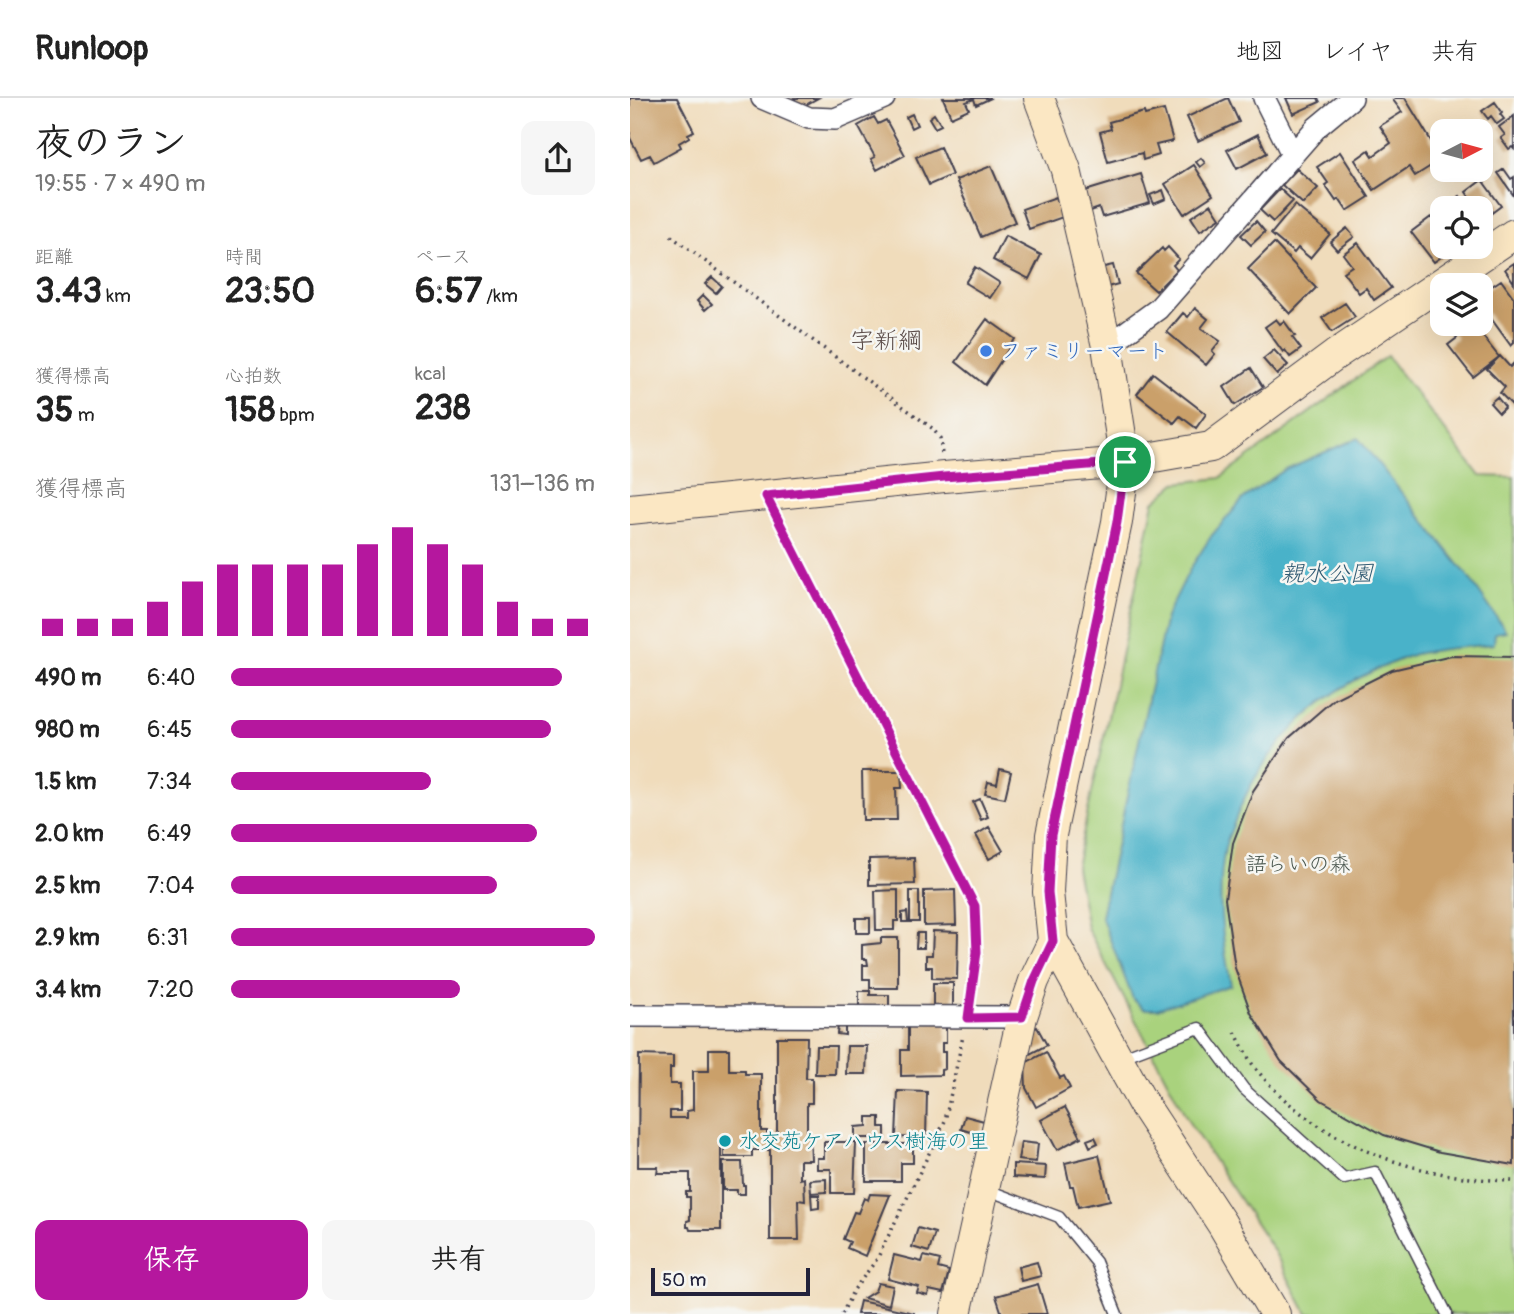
<!DOCTYPE html>
<html lang="ja">
<meta charset="utf-8">
<style>
:root{--surface:#fff;--page:#f6f6f6;--text:#222;--muted:#767676;--line:#e0e0e0;--accent:#b5179e}
body{margin:0;font-family:Pangolin,"Klee One",sans-serif;background:var(--page);color:var(--text);height:100vh;display:flex;flex-direction:column;font-size:26px;white-space:nowrap}
*{box-sizing:border-box;margin:0}
p{font-size:23px;color:var(--muted)}
.icon{flex:none;width:38px;height:38px;fill:none;stroke:currentColor;stroke-width:2;stroke-linecap:round;stroke-linejoin:round}
.map{position:relative;flex:1;overflow:hidden}
.details{display:flex;flex-direction:column;background:var(--surface);width:630px}
.details>*{flex:none}
.needle{width:46px;rotate:84deg}
.buttons{position:absolute;left:800px;top:21px;display:grid;gap:14px}
.buttons a{display:grid;place-items:center;width:63px;height:63px;border-radius:14px;background:var(--surface);box-shadow:0 7px 28px #0002;font-size:35px}
.scale{position:absolute;left:21px;bottom:18px;width:159px;box-sizing:border-box;padding-left:7px;border:4px solid #22223b;border-top:0;font-size:19px;line-height:24px;white-space:nowrap;color:#22223b;-webkit-text-stroke:5px #f6f6f2;paint-order:stroke}
.pin{position:absolute;display:grid;place-items:center;width:60px;height:60px;color:#fff;margin:-30px;border:4px solid #fff;border-radius:50%;box-shadow:0 2px 7px #0007}
.round{display:grid;place-items:center;flex:none;width:74px;height:74px;border-radius:14px;background:var(--page)}
.overview{display:flex;align-items:center;justify-content:space-between;height:119px;padding:0 35px}
h1{font-size:38px;font-weight:700;line-height:52px}
.stats{display:grid;grid-template-columns:repeat(3,1fr);gap:10px;height:119px;padding:7px 35px}
.stats div{display:grid;align-content:center}
.stats b{font-size:35px;font-weight:700}
.stats small{font-size:19px;font-weight:400}
.stats p{font-size:19px}
.chart{height:196px;padding:14px 35px}
.chart p{display:flex;justify-content:space-between}
.chart svg{width:100%;height:126px;margin-top:7px;stroke:var(--accent);stroke-width:6}
.cta{display:flex;gap:14px;margin-top:auto;padding:14px 35px}
.cta a{flex:1;height:80px;border-radius:14px;background:var(--accent);color:#fff;font-size:28px;font-weight:700;line-height:80px;text-align:center}
.cta a+a{background:var(--page);color:var(--text)}
ul{padding:0 35px;list-style:none;font-size:23px}
li{display:grid;grid-template-columns:112px 84px 1fr;align-items:center;height:52px}
li i{height:18px;border-radius:9px;background:var(--accent)}
header{display:flex;align-items:center;gap:42px;box-sizing:border-box;height:98px;padding:0 35px;background:var(--surface);border-bottom:2px solid var(--line)}
header strong{font-size:33px}
nav{display:flex;gap:38px;margin-inline-start:auto;font-size:24px}
main{display:flex;flex:1;min-height:0}
.map>svg:first-child{display:block}
.green{fill:#a9d27d;stroke:#667a5c;stroke-width:2}
.water{fill:#4ab2c9;stroke:#366a82;stroke-width:2}
.building{fill:#caa06a}
.lines{fill:none;stroke-linecap:round;stroke-linejoin:round}
.lane-casing{stroke:#413e4e;stroke-width:13}
.street-casing{stroke:#413e4e;stroke-width:24}
.secondary-casing{stroke:#413e4e;stroke-width:32}
.path{stroke:#413e4e;stroke-width:3.5;stroke-dasharray:2 5;stroke-linecap:butt}
.lane{stroke:#fff;stroke-width:10}
.street{stroke:#fff;stroke-width:21}
.secondary{stroke:#fbe7c3;stroke-width:30}
.route-casing{stroke:#fff;stroke-width:14}
.route{stroke:#b5179e;stroke-width:9}
.shop-dot{fill:#3f7fe0;stroke:#f6f6f2;stroke-width:2.5}
.culture-dot{fill:#0f9aa8;stroke:#f6f6f2;stroke-width:2.5}
.labels{text-anchor:middle;dominant-baseline:central;stroke-width:5;stroke-linejoin:round;paint-order:stroke}
.shop-label{font-size:21px;fill:#366cbe;stroke:#f6f6f2;text-anchor:start}
.park-label{font-size:21px;fill:#4a574f;stroke:#f6f6f2}
.culture-label{font-size:21px;fill:#0d838f;stroke:#f6f6f2;text-anchor:start}
.water-label{font-size:23px;font-style:italic;fill:#325c74;stroke:#f6f6f2}
.quarter-label{font-size:24px;fill:#5d4e4b;stroke:#f6f6f2}
</style>
<header>
<strong>Runloop</strong>
<nav><a>地図</a><a>レイヤ</a><a>共有</a></nav>
</header>
<main>
<section class="details">
<div class="overview"><div><h1>夜のラン</h1><p>19:55 · 7 × 490 m</p></div><a class="round"><svg class="icon" aria-label="share" viewBox="0 0 24 24"><path d="M12 15V3M7 8l5-5 5 5M5 13v7h14v-7"/></svg></a></div>
<div class="stats">
<div><p>距離</p><b>3.43<small> km</small></b></div>
<div><p>時間</p><b>23:50</b></div>
<div><p>ペース</p><b>6:57<small> /km</small></b></div>
</div>
<div class="stats">
<div><p>獲得標高</p><b>35<small> m</small></b></div>
<div><p>心拍数</p><b>158<small> bpm</small></b></div>
<div><p>kcal</p><b>238</b></div>
</div>
<div class="chart"><p><span>獲得標高</span>131–136 m</p>
<svg viewBox="0 0 160 44" preserveAspectRatio="none"><path d="M5 44V38M15 44V38M25 44V38M35 44V32M45 44V25M55 44V19M65 44V19M75 44V19M85 44V19M95 44V12M105 44V6M115 44V12M125 44V19M135 44V32M145 44V38M155 44V38"/></svg>
</div>
<ul>
<li><b>490 m</b>6:40<i style="width:91%"></i></li>
<li><b>980 m</b>6:45<i style="width:88%"></i></li>
<li><b>1.5 km</b>7:34<i style="width:55%"></i></li>
<li><b>2.0 km</b>6:49<i style="width:84%"></i></li>
<li><b>2.5 km</b>7:04<i style="width:73%"></i></li>
<li><b>2.9 km</b>6:31<i style="width:100%"></i></li>
<li><b>3.4 km</b>7:20<i style="width:63%"></i></li>
</ul>
<div class="cta"><a>保存</a><a>共有</a></div>
</section>
<div class="map">
<svg width="884" height="1216" viewBox="0 0 884 1216">
<rect width="100%" height="100%" fill="#f6f6f2"/>
<filter id="ink" filterUnits="userSpaceOnUse"><feTurbulence type="fractalNoise" baseFrequency=".0143" numOctaves="2"/><feDisplacementMap in="SourceGraphic" scale="14" xChannelSelector="R" yChannelSelector="G"/><feConvolveMatrix kernelMatrix="1 2 1 2 8 2 1 2 1" color-interpolation-filters="sRGB"/></filter>
<filter id="wash" filterUnits="userSpaceOnUse"><feTurbulence type="fractalNoise" baseFrequency=".00686" numOctaves="4" result="noise"/><feDisplacementMap in="SourceGraphic" scale="28" xChannelSelector="R" yChannelSelector="G"/><feGaussianBlur stdDeviation="1.57" result="paint"/><feColorMatrix in="noise" values="0 0 0 0 0 0 0 0 0 0 0 0 0 0 0 0 0 1.4 0 .05"/><feComposite in="paint" operator="in"/></filter>
<g filter="url(#wash)">
<rect width="100%" height="100%" fill="#f0dcbb"/>
<path class="green" d="M757 258 850 378 884 379V1216H677L644 1153 560 1026 457 830 446 769 524 404 546 385 590 380Z"/>
<path class="water" d="M728 340 838 478 876 533 865 535 864 546C838 549 811 550 785 556 775 559 765 564 755 568 687 595 632 652 606 720 603 729 597 740 595 750 586 796 592 841 601 887L527 911H514L503 901 471 818 536 519 560 471 582 437 614 400 656 371Z"/>
<g id="blocks">
<path class="building" d="M0 0H47L64 33 58 36 59 39 49 45 51 49 24 64 20 57 11 61 0 40Z
M164 0H188L170 10Z
M313 0H361L346 7 344 1 336 4 339 11 321 19Z
M598 0 609 24 568 43 557 19Z
M656 0H688L690 4 663 16Z
M766 0H775L812 61 785 78 779 69 744 92 725 62 739 52 743 58 761 45 750 28 772 14 763 2Z
M865 4 872 14 870 16 874 21 867 26 861 18 858 21 852 13Z
M534 12 543 43 526 47 529 57 513 62 512 55 478 64 470 34 481 31 479 24 514 14 515 17Z
M282 16 287 27 281 30 276 19Z
M304 16 311 27 305 30 299 20Z
M884 18V51L882 49 879 51 871 40 875 37 869 29Z
M244 19 248 26 256 22 275 57 247 72 241 61 245 59 228 28Z
M628 36 637 55 607 71 597 52Z
M310 49 322 77 299 87 286 59Z
M710 54 739 99 717 113 709 101 706 103 695 87 698 85 687 69Z
M571 60 575 65 570 69 566 64Z
M564 67 583 97 554 116 535 86Z
M361 68 385 124 351 139 326 82Z
M667 71 688 90 673 106 652 87Z
M874 71 881 81 884 79V98L868 75Z
M511 76 520 105 472 119 469 110 458 114 452 94Z
M852 82 871 108 855 120 850 110H847L836 94Z
M650 91 663 103 643 124 630 112Z
M533 92 536 101 524 106 520 97Z
M830 98 839 110H813Z
M426 99 433 119 399 131 392 111Z
M581 106 590 120 570 133 561 119Z
M665 107 700 136 680 160 668 150 664 155 641 136Z
M812 111V125L805 115Z
M801 119 812 134V149H825L804 164 781 134Z
M626 123 635 134 621 147 611 137Z
M717 130 724 139 707 152 700 144Z
M375 138 411 157 399 181 363 162Z
M644 145 686 190 660 216 618 171Z
M728 145 761 190 744 202 736 190 729 195 713 174 722 168 713 156Z
M538 149 549 161 543 167 547 172 526 193 506 175 532 150 534 153Z
M884 165V185L875 171Z
M483 167 488 186 474 190 470 170Z
M345 169 370 185 360 200 335 185Z
M82 179 92 188 86 195 75 186Z
M871 182 884 200V245L881 248 855 212 857 211 850 201V196Z
M73 197 82 206 75 212 67 203Z
M715 205 725 219 702 234 692 220Z
M565 210 578 221 571 230 590 243 582 253 585 256 576 267 537 234 553 215 558 219Z
M357 221 385 241 355 287 326 264Z
M646 221 650 226 654 223 665 238 662 239 671 251 660 259 655 252 653 254 635 229Z
M817 226H843L869 259 843 279 818 247 827 240Z
M644 252 658 267 647 277 633 261Z
M870 258 880 269 884 265V309L870 295 875 289 857 271Z
M621 270 633 289 605 307 594 289Z
M523 275 576 316 566 330 550 318 544 325 507 296Z
M867 299 875 309 869 315 860 305Z
M822 558 884 559V1067L810 1054 754 1037 691 1002 651 963 621 915 605 870 595 801 603 745 623 693 659 640 704 601 762 572Z
M370 671 381 674 375 700 355 696 358 684 367 686Z
M232 673H271L272 690H266L267 722H233Z
M350 701 358 719 351 722 343 704Z
M359 729 373 753 359 761 346 737Z
M284 760 285 786 239 787V761Z
M268 792V823H264V832H246L245 793Z
M325 792 326 827 294 828V793Z
M280 793H289V824H280Z
M277 814 278 824H272V815Z
M226 820H240V835H226Z
M303 833 328 834 327 881 302 880V869H296V857H302Z
M287 835H294V850H286Z
M251 840H268V890H240V881H233V867H238L237 861H232V847L251 845Z
M303 885H323V908H303Z
M229 893H240V897H259V909L229 908Z
M316 924V945H312V954H315V971L311 972V977L271 978V952H278V925Z
M208 928 215 929V937L207 936Z
M407 929 417 947 400 956 395 947 402 943 397 934Z
M147 939H177L176 980H182V1005H177V1036H180L181 1062H170V1081L174 1080 175 1103 168 1102 169 1142H140V1052H122V1059H94V1049H91V1132H60L59 1129H57V1123L60 1122V1099H56V1094H60V1075H27L28 1069H8L9 957 43 958V970H40V986H50V1013H40V1020H57V1013L63 1012V973H79V951H99V972H115V976H131V1033H137V1037H147Z
M186 948H206L205 976H185Z
M217 948H237L236 976H216Z
M416 954 430 980 434 978 440 990 406 1009 396 990 395 965Z
M268 993 297 994 296 1040 266 1039Z
M435 1009 451 1039 427 1052 411 1022Z
M335 1018 354 1023 350 1037 331 1031Z
M237 1019H250V1029H255V1040H225V1029L237 1028Z
M465 1039 468 1045 460 1049 457 1042Z
M194 1044H226L224 1095H201V1071H187V1060H194Z
M391 1044 408 1046 406 1064 388 1062Z
M236 1046H283V1065H271V1083H236Z
M469 1057 480 1102 448 1109 443 1088H440L435 1065Z
M93 1064H112L113 1087H115V1096H107V1092H93Z
M383 1066 416 1068 415 1081 383 1079Z
M196 1081V1094L181 1095 180 1082Z
M240 1096 260 1097 235 1158 217 1150 220 1144 213 1141 224 1114 228 1115 234 1100 238 1102Z
M181 1097H189V1110L182 1111Z
M288 1130 305 1135 299 1154 282 1149Z
M264 1157 292 1164 294 1158 310 1162 308 1170 319 1173 313 1195 299 1192 298 1198 287 1195 289 1189 258 1181Z
M407 1164 411 1178 391 1183 388 1169Z
M248 1185 263 1188 259 1207 234 1200 245 1193Z
M408 1186 417 1216H372L366 1198Z
M230 1203 284 1215V1216H227Z"/>
</g>
</g>
<g filter="url(#ink)">
<use href="#blocks" fill-opacity="0" stroke="#413e4e" stroke-width="2"/>
<g class="lines">
<defs>
<path id="lane" d="M490 960 569 930 614 991 714 1081 745 1074 817 1216
M355 1091 429 1119 466 1164 487 1216"/>
<path id="street" d="M132 0 179 20 205 21 254 0
M634 0 662 56
M477 248 528 211 687 29 722 0
M0 918 392 919"/>
<path id="secondary" d="M409 0 436 72 477 248 495 364 487 424 421 737 418 794 423 843 512 1004 592 1126 645 1216
M0 411 314 379 495 364 581 349 705 257 884 136
M326 1216 392 919 404 883 423 843"/>
</defs>
<use href="#lane" class="lane-casing"/>
<use href="#street" class="street-casing"/>
<use href="#secondary" class="secondary-casing"/>
<path class="path" d="M41 138 302 330 310 340 312 356
M148 420 345 808 347 854 341 900
M605 934C611 945 616 957 623 967 684 1047 787 1081 884 1083
M212 1216 223 1193 247 1161 315 1023 333 938"/>
<use href="#lane" class="lane"/>
<use href="#street" class="street"/>
<use href="#secondary" class="secondary"/>
</g>
</g>
<g class="lines" filter="url(#ink)">
<defs>
<path id="route" d="M495 364 487 424 421 737 418 794 423 843 404 883 392 919 338 920 347 854 345 808 136 398 314 379Z"/>
</defs>
<use href="#route" class="route-casing"/>
<use href="#route" class="route"/>
</g>
<circle class="shop-dot" cx="356" cy="253" r="7"/>
<circle class="culture-dot" cx="95" cy="1043" r="7"/>
<g class="labels">
<g class="shop-label">
<text x="370" y="253">ファミリーマート</text>
</g>
<g class="park-label">
<text x="668" y="766">語らいの森</text>
</g>
<g class="culture-label">
<text x="109" y="1043">水交苑ケアハウス樹海の里</text>
</g>
<g class="water-label">
<text x="697" y="475">親水公園</text>
</g>
<g class="quarter-label">
<text x="256" y="242">字新綱</text>
</g>
</g>
</svg>
<div class="buttons">
<a><svg class="needle" viewBox="-14 -14 28 28"><path d="M0-13l5 13h-10z" fill="#e53935"/><path d="M0 13l5-13h-10z" fill="#767676"/></svg></a>
<a><svg class="icon" aria-label="locate" viewBox="0 0 24 24"><circle cx="12" cy="12" r="6"/><path d="M12 2v4M12 18v4M2 12h4M18 12h4"/></svg></a>
<a><svg class="icon" aria-label="layers" viewBox="0 0 24 24"><path d="M12 4l9 5-9 5-9-5zM3 14l9 5 9-5"/></svg></a>
</div>
<div class="scale">50 m</div>
<div class="pin" style="left:495px;top:364px;background:#1e9e55"><svg class="icon" aria-label="arrive" viewBox="0 0 24 24"><path d="M6 21V4h12l-3 4 3 4H6"/></svg></div>
</div>
</main>
